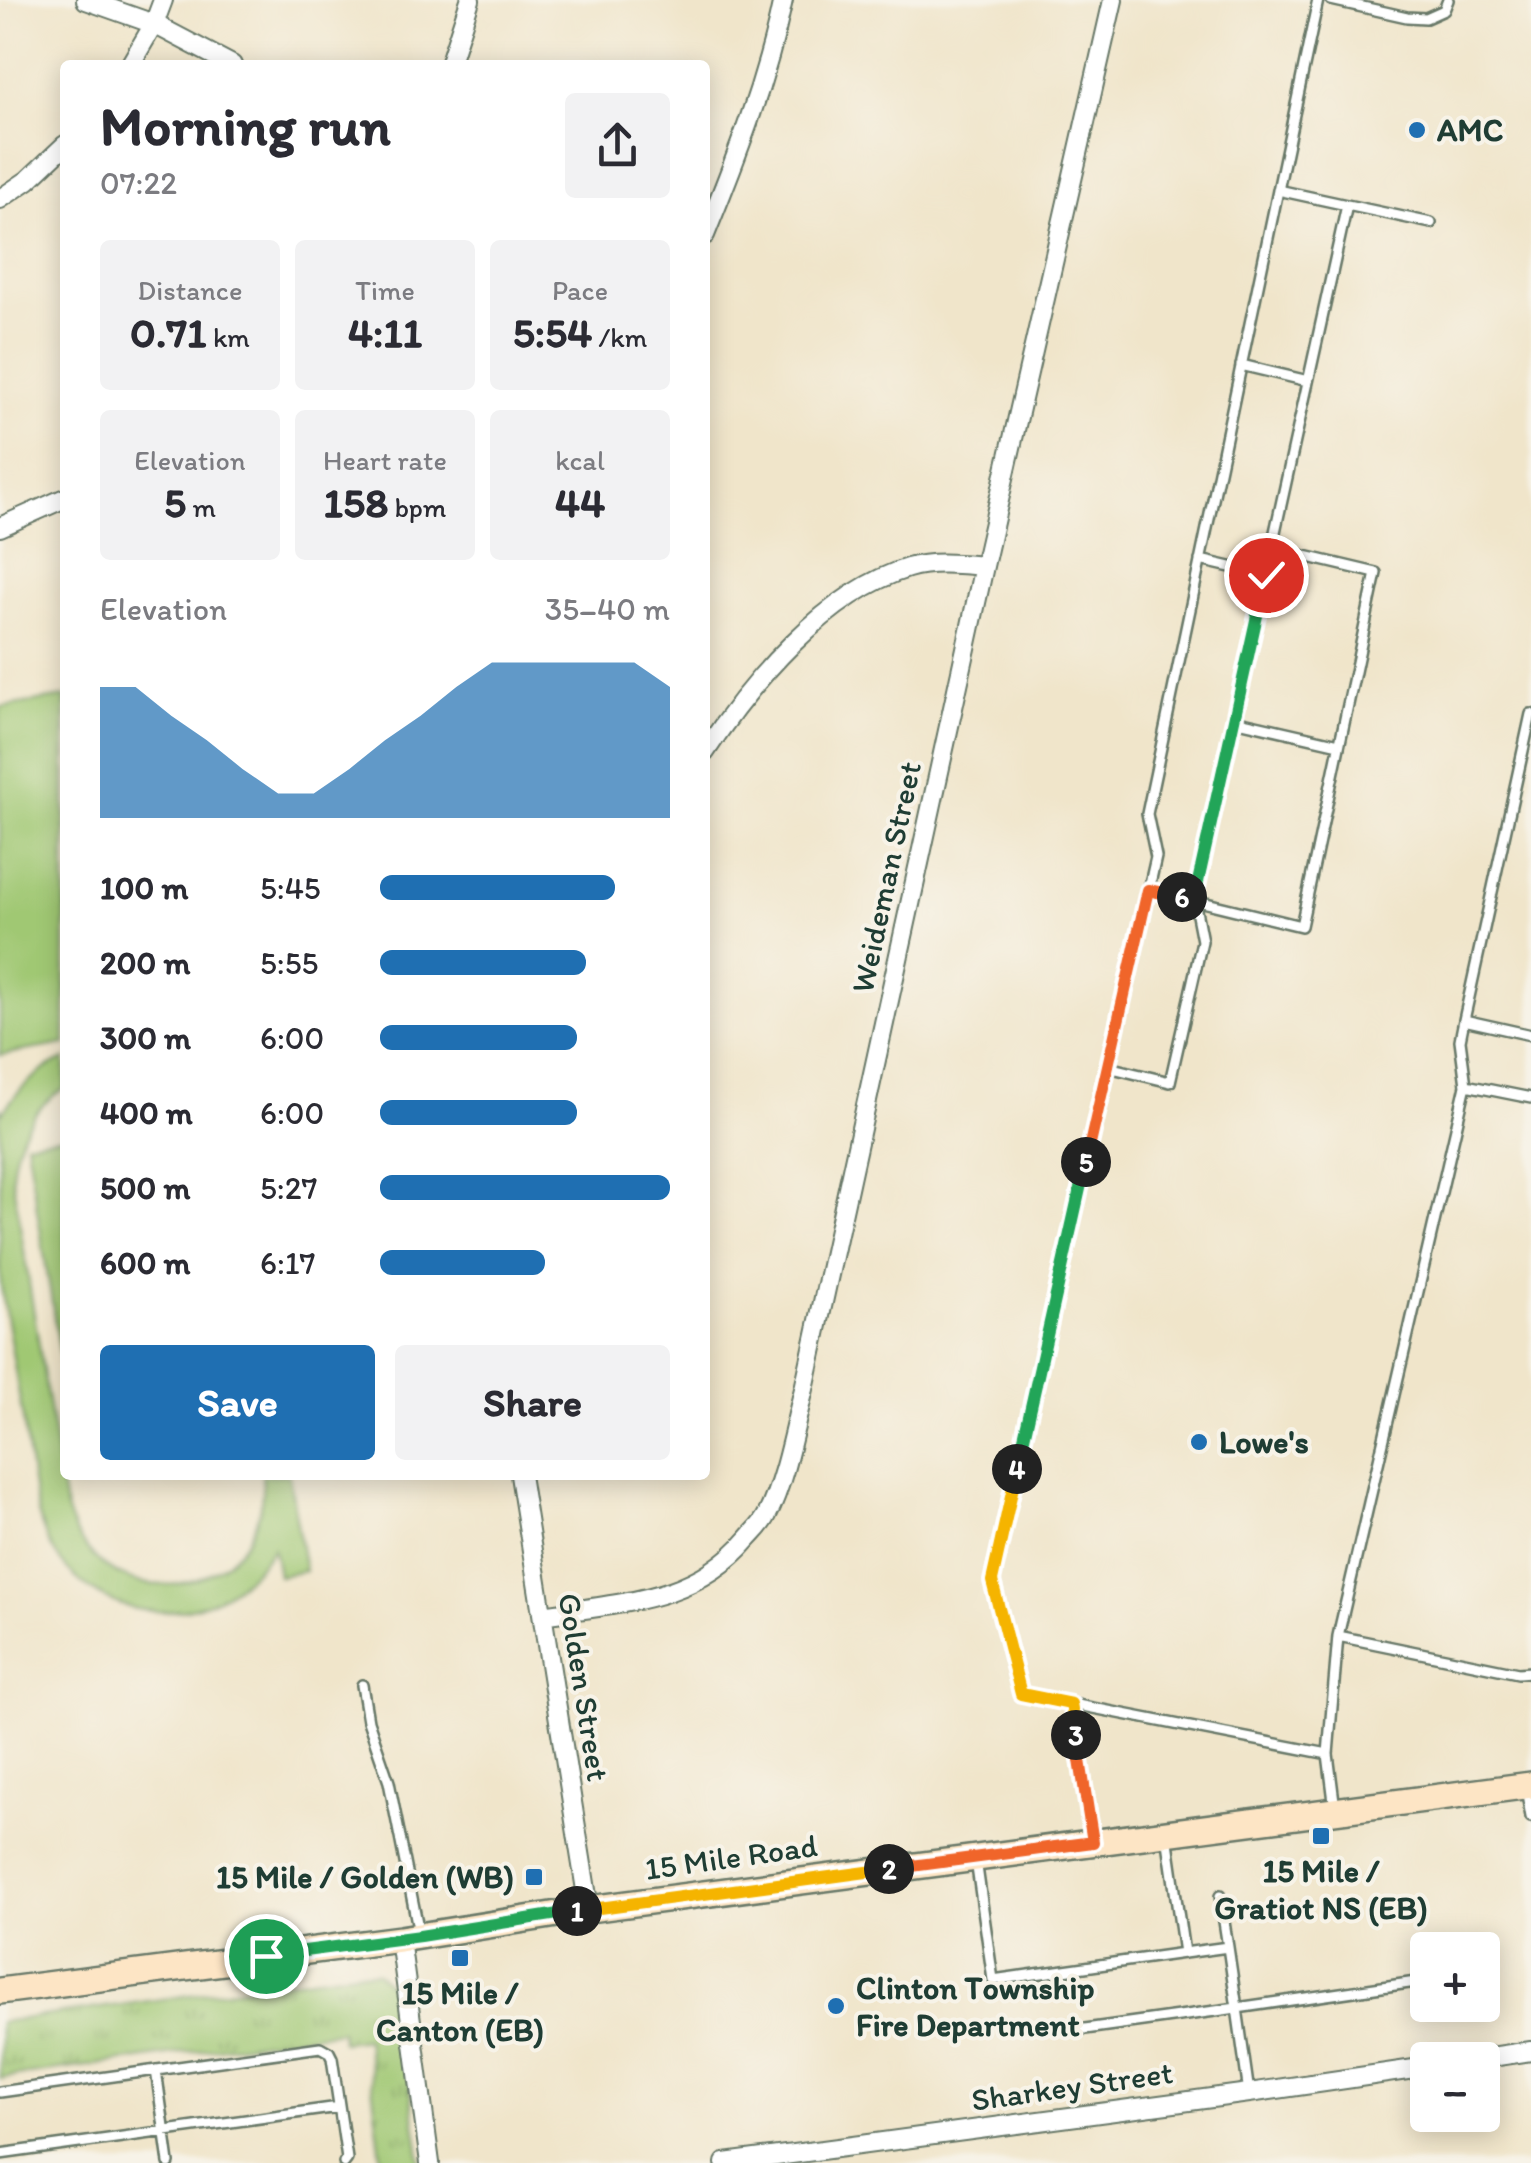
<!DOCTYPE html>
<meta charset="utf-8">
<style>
:root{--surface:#fff;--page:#f2f2f3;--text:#2b2b33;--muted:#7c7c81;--accent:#1f6fb2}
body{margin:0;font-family:Itim,sans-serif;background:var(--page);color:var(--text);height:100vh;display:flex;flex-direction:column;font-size:38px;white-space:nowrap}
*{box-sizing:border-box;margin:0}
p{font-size:32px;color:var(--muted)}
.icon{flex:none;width:55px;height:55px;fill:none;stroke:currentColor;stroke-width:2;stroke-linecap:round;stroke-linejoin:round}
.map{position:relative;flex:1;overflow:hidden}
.drawer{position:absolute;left:60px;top:60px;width:650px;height:1420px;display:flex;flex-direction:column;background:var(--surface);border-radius:10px;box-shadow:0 5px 25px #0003}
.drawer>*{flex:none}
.buttons{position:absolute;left:1410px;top:1932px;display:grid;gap:20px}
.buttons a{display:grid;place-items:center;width:90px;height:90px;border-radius:10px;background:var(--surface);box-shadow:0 5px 25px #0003;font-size:50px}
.pin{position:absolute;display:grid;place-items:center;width:85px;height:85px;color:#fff;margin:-42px;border:5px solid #fff;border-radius:50%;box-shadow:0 2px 10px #0007}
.km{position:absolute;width:50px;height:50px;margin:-25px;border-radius:50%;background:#222;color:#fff;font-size:28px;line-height:50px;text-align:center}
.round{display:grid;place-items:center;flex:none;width:105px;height:105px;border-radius:10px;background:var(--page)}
.overview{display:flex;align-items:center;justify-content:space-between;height:170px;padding:0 40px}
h1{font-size:55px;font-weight:700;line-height:75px}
.metrics{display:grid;grid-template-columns:repeat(3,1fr);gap:15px;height:170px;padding:10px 40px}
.metrics div{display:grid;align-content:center;border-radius:10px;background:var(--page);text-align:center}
.metrics b{font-size:42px;font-weight:700}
.metrics small{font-size:28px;font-weight:400}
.metrics p{font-size:28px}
.chart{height:280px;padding:20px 40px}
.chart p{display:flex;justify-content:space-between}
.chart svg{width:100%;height:180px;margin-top:10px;fill:var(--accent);opacity:.7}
.primary-button{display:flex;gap:20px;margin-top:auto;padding:20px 40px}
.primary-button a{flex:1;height:115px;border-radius:10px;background:var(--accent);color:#fff;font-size:40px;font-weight:700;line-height:115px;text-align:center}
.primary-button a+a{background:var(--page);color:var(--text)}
ul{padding:0 40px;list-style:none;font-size:32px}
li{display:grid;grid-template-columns:160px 120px 1fr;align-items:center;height:75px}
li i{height:25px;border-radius:12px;background:var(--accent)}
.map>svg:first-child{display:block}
.grass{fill:url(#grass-tufts);stroke:#608254;stroke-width:2.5}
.pitch{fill:#a0c873;stroke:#608254;stroke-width:2.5}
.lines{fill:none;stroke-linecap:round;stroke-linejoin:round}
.service-casing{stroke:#687868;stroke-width:14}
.minor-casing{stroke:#687868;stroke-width:22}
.secondary-casing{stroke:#687868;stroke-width:30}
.service{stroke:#fff;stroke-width:9}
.minor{stroke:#fff;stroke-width:18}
.secondary{stroke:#fde5c5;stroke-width:25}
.split-1-casing{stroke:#fff;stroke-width:20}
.split-2-casing{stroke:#fff;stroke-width:20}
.split-3-casing{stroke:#fff;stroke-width:20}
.split-4-casing{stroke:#fff;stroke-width:20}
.split-5-casing{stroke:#fff;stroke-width:20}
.split-6-casing{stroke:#fff;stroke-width:20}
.split-7-casing{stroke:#fff;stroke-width:20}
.split-1{stroke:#22a559;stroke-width:12}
.split-2{stroke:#f5b400;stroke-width:12}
.split-3{stroke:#f0652b;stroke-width:12}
.split-4{stroke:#f5b400;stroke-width:12}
.split-5{stroke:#22a559;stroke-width:12}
.split-6{stroke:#f0652b;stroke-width:12}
.split-7{stroke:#22a559;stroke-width:12}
.poi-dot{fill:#1f6fb2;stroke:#f7f3e8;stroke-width:4}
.labels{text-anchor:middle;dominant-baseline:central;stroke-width:8;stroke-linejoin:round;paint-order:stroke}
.poi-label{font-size:32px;font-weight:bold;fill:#1f3d34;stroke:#f7f3e8;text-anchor:start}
.street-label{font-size:32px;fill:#1f3d34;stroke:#f7f3e8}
</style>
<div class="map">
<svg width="1531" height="2163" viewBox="0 0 1531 2163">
<defs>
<pattern id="grass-tufts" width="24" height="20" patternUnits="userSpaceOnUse" patternTransform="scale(2.5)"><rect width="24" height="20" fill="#a0c873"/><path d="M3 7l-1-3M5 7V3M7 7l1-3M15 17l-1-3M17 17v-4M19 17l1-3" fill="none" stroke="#82a45f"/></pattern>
</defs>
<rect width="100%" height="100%" fill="#f7f3e8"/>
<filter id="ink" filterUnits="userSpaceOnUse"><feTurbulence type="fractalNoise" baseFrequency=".01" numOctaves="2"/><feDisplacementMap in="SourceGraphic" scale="20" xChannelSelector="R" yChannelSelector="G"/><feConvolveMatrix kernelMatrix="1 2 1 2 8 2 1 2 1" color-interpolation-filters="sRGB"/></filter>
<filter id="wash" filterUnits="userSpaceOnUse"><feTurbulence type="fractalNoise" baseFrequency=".0048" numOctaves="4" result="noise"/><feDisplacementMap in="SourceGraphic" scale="40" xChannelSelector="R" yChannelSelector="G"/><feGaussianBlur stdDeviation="2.25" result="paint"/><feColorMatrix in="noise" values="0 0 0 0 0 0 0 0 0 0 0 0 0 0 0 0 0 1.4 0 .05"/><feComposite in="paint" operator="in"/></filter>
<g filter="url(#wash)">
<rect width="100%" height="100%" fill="#f0e5ca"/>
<path class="grass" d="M360 1971 377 1972 396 1991 421 2163H382L366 2039 342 2042 341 2031 0 2078V2022Z"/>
<path class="pitch" d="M65 697V1044L0 1055V707Z
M65 1059V1088C32 1108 15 1137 12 1176L64 1501C95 1630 271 1601 262 1475H289L305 1571 278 1576 273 1548C245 1589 203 1615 152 1611 109 1608 69 1581 49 1543 32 1509 31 1468 25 1432 19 1397 14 1362 8 1327 5 1309 1 1291 0 1274 0 1219 0 1162 0 1107L2 1113C18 1089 38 1070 65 1059Z
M65 1136V1383L26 1142Z"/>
</g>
<g filter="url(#ink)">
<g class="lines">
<defs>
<path id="service" d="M1318 0 1147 814 1156 857 992 1581 1021 1694 1328 1754 1335 1809
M1331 0 1407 17 1426 18 1444 10 1448 0
M1347 205 1431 223
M1241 365 1308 381
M1200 560 1265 575
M1531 714 1464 1020 1531 1035
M1234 720 1339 744
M1148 890 1194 900 1347 205 1278 190
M1108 1067 1170 1082 1202 941 1194 900 1301 926 1376 573 1271 548
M1466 1085 1531 1098
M1338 1636 1466 1085 1460 1040 1464 1020
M362 1685 368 1721 389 1782 419 1933
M1071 1704 1092 1840
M1328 1754 1338 1636 1518 1673 1531 1672
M1526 1788 1531 1817
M1167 1835 1184 1953 1228 1947 1237 2008 1423 1981
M976 1860 993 1980 1184 1953
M1220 1896 1228 1947
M1085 2029 1237 2008 1249 2093
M156 2070 169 2163
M0 2092 320 2047 329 2052 332 2058 347 2159 344 2163
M0 2154 339 2107"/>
<path id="minor" d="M86 0 154 24 232 65
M130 65 154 24 163 0
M449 65 470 0
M0 199 28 180 65 145
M705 235C736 158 766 82 783 0
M0 527 65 498
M705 752C750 683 827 592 908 568 933 561 959 564 984 566
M520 1475 589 1909
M543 1615C618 1603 695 1602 748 1539 754 1532 763 1524 767 1515 785 1480 794 1428 804 1389L984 566 1113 0
M400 1939 430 2163
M1471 2060 1531 2051
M725 2163 1249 2093 1428 2067"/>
<path id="secondary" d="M0 1991 400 1939 589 1909 1531 1785"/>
</defs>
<use href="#service" class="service-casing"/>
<use href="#minor" class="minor-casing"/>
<use href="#secondary" class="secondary-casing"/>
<use href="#service" class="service"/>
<use href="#minor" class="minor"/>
<use href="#secondary" class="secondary"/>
</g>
</g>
<g class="lines" filter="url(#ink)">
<defs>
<path id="split-1" d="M266 1956 420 1936 577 1911"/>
<path id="split-2" d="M577 1911 889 1869"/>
<path id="split-3" d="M889 1869 1093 1842 1076 1735"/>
<path id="split-4" d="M1017 1469 992 1581 1021 1694 1071 1704 1076 1735"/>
<path id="split-5" d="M1017 1469 1086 1162"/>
<path id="split-6" d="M1086 1162 1148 890 1182 897"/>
<path id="split-7" d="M1182 897 1194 900 1266 575"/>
</defs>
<use href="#split-1" class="split-1-casing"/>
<use href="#split-2" class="split-2-casing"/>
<use href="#split-3" class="split-3-casing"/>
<use href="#split-4" class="split-4-casing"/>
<use href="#split-5" class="split-5-casing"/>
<use href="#split-6" class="split-6-casing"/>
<use href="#split-7" class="split-7-casing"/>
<use href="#split-1" class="split-1"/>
<use href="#split-2" class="split-2"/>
<use href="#split-3" class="split-3"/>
<use href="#split-4" class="split-4"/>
<use href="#split-5" class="split-5"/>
<use href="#split-6" class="split-6"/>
<use href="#split-7" class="split-7"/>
</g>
<g class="poi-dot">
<circle cx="1417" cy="130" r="10"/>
<circle cx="1199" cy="1442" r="10"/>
<rect x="1311" y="1826" width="20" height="20" rx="5"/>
<rect x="524" y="1867" width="20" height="20" rx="5"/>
<rect x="450" y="1948" width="20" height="20" rx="5"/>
<circle cx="836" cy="2006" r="10"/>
</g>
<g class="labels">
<g class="poi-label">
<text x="1437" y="130">AMC</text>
<text x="1219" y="1442">Lowe's</text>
<text x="1321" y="1871" text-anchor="middle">15 Mile /<tspan x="1321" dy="37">Gratiot NS (EB)</tspan></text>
<text x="514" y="1877" text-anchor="end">15 Mile / Golden (WB)</text>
<text x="856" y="1988">Clinton Township<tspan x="856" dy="37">Fire Department</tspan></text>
<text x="460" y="1993" text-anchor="middle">15 Mile /<tspan x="460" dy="37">Canton (EB)</tspan></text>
</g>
<g class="street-label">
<text transform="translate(886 877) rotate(-78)">Weideman Street</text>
<text transform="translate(584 1687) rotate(81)">Golden Street</text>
<text transform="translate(731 1857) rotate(-8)">15 Mile Road</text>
<text transform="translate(1072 2086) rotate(-8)">Sharkey Street</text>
</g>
</g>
</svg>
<div class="buttons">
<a>+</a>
<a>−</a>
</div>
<div class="pin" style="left:266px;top:1956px;background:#1e9e55"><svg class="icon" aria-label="arrive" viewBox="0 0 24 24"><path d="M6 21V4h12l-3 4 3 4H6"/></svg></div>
<div class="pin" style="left:1266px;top:575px;background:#d93025"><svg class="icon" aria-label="check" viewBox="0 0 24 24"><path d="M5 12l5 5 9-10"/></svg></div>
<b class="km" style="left:577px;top:1911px">1</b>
<b class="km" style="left:889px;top:1869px">2</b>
<b class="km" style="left:1076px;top:1735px">3</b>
<b class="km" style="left:1017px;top:1469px">4</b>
<b class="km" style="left:1086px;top:1162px">5</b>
<b class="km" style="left:1182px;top:897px">6</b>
<section class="drawer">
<div class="overview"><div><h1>Morning run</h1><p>07:22</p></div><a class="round"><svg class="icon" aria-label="share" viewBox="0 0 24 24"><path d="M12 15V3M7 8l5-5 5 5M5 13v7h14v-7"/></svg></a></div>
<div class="metrics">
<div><p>Distance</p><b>0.71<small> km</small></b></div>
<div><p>Time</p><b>4:11</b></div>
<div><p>Pace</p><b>5:54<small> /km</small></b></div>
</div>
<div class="metrics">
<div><p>Elevation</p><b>5<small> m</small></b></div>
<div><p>Heart rate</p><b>158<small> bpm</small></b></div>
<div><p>kcal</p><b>44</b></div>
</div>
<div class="chart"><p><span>Elevation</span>35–40 m</p>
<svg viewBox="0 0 160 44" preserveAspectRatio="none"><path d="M0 44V12L10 12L20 19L30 25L40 32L50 38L60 38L70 32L80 25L90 19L100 12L110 6L120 6L130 6L140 6L150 6L160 12V44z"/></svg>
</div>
<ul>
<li><b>100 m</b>5:45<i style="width:81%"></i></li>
<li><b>200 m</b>5:55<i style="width:71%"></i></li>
<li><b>300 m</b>6:00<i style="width:68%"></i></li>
<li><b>400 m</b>6:00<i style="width:68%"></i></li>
<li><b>500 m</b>5:27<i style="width:100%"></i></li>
<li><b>600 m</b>6:17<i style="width:57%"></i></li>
</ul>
<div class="primary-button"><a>Save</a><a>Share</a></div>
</section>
</div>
